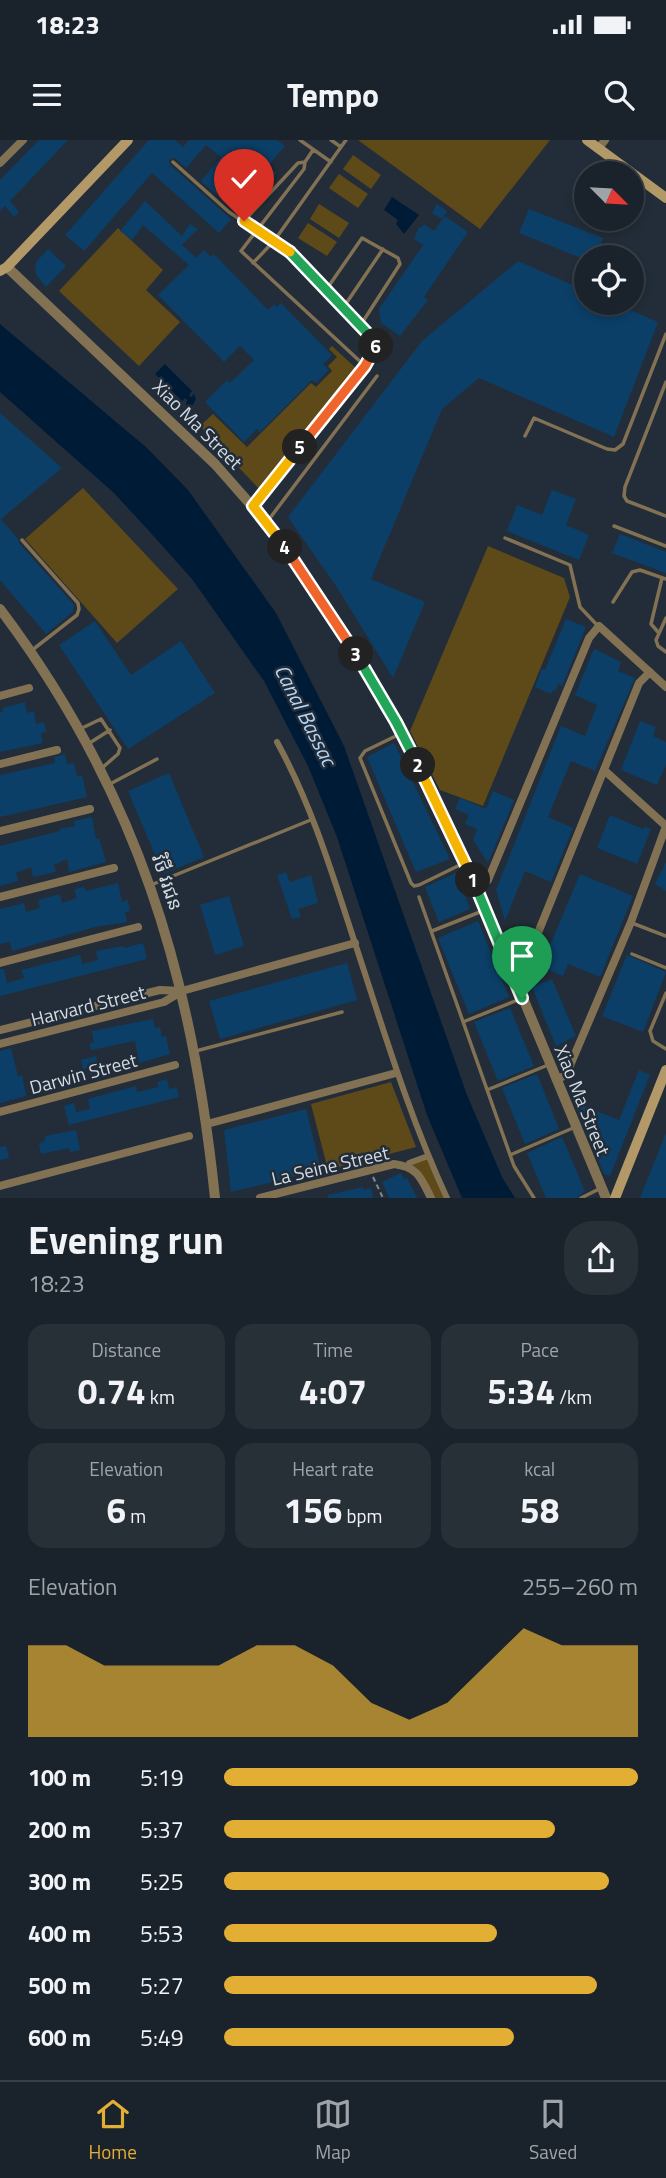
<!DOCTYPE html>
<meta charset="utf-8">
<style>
:root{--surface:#1a222b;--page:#272f37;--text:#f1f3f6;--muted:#9fa4a9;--line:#383f47;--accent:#e3ae34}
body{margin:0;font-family:"Titillium Web","Noto Sans Khmer",sans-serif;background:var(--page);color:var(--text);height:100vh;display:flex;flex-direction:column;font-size:26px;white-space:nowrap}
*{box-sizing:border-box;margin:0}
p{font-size:23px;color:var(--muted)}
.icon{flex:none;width:38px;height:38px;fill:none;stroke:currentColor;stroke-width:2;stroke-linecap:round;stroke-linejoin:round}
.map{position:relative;height:1058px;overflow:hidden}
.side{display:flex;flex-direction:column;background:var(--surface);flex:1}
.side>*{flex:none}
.needle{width:46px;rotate:114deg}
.controls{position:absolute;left:574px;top:21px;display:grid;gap:14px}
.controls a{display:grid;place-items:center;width:70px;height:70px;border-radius:50%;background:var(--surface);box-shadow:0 4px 10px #0003,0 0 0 2px var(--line);font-size:35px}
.pin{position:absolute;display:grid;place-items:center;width:60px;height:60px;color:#fff;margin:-72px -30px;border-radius:50% 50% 50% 0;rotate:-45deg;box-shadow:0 0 7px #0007}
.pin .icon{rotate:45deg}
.km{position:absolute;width:35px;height:35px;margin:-18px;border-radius:50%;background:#222;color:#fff;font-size:19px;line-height:35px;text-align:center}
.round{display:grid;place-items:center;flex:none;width:74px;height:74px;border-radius:28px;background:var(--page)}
.head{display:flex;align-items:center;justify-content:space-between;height:119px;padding:0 28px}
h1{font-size:38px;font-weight:700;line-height:52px}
.metrics{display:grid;grid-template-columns:repeat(3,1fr);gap:10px;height:119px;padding:7px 28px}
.metrics div{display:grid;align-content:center;border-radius:18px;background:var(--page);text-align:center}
.metrics b{font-size:35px;font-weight:700}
.metrics small{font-size:19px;font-weight:400}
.metrics p{font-size:19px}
.chart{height:196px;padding:14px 28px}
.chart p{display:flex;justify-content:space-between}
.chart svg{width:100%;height:126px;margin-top:7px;fill:var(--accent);opacity:.7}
ul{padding:0 28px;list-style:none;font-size:23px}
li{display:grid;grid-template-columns:112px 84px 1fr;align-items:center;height:52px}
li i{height:18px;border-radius:9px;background:var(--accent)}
.status{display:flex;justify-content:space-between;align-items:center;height:49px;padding:0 35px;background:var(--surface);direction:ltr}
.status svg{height:19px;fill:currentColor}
header{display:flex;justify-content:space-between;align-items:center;height:91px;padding:0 28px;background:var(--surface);font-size:32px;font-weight:700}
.dock{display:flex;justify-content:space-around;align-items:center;height:98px;border-top:2px solid var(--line);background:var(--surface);font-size:19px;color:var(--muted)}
.dock a{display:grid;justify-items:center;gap:4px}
.dock .active{color:var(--accent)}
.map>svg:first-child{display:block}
.green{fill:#5e4919}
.water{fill:#001b36}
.building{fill:#0b3f67}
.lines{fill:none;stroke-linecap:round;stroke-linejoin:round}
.path{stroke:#828c95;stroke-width:2;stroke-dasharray:5 3.5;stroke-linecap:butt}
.service{stroke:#827253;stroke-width:3.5}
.pedestrian{stroke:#827253;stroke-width:6}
.minor{stroke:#827253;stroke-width:8}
.tertiary{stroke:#827253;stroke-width:10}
.secondary{stroke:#b39967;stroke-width:10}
.split-1-casing{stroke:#fff;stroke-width:14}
.split-2-casing{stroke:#fff;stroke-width:14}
.split-3-casing{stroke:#fff;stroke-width:14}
.split-4-casing{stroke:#fff;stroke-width:14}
.split-5-casing{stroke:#fff;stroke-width:14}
.split-6-casing{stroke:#fff;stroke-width:14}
.split-7-casing{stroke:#fff;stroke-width:14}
.split-8-casing{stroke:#fff;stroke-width:14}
.split-1{stroke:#22a559;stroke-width:9}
.split-2{stroke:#f5b400;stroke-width:9}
.split-3{stroke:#22a559;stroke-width:9}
.split-4{stroke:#f0652b;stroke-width:9}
.split-5{stroke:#f5b400;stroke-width:9}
.split-6{stroke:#f0652b;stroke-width:9}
.split-7{stroke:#22a559;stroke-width:9}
.split-8{stroke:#f5b400;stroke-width:9}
.labels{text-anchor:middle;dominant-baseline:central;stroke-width:5;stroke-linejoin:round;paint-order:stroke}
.street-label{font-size:19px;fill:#d3dbe2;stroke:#222d39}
.water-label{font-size:21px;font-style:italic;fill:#b6d6f5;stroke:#222d39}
</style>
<div class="status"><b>18:23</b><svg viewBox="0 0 49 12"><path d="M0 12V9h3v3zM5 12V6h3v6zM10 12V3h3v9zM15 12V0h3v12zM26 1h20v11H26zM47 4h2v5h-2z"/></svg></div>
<header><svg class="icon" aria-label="menu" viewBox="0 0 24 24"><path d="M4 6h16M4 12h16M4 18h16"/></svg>Tempo<svg class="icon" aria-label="search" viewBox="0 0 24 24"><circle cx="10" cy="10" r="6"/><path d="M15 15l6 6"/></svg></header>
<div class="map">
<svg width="666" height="1058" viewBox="0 0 666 1058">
<rect width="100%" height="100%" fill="#222d39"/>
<path class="green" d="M358 0H550L480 89Z
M353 15 381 35 371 49 343 29Z
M339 34 368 54 358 68 329 48Z
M319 64 349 83 339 98 310 79Z
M308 83 337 102 327 116 298 98Z
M118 88 163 130 146 150 180 182 139 226 59 151Z
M332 206 357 229 260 350 200 286 213 274 247 307 311 243 316 247 332 231 328 226 337 217 329 209Z
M83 348 178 449 117 503 25 399Z
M488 406 564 438 570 457 483 666 440 650 410 591Z
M391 942 416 1007 328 1030 311 964Z
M428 1016 447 1058H431L409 1023Z"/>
<path class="water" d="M392 57 419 75 404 94 396 84 398 80 384 70Z
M0 184 147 308 188 350 276 473 344 606 467 955 502 1037 515 1058H462L427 975 337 697 308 626 264 541 192 439 149 391 114 353 0 252Z
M165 224 192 251 189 255 191 257 194 254 196 259 193 265H186L187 260 185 258 182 261 155 234Z"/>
<path class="building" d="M39 0H68L10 61 19 72 14 77 5 66 0 72V40Z
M149 0H175L183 7 189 0H277L285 6 268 26 276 33 241 75 201 41 221 17 206 5 186 28 175 18 169 20 170 25 231 79 219 93 152 33 84 111 65 95Z
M145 61 182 96 190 84 198 89 182 105 196 118 204 110 211 117 214 114 268 170 274 164 277 167 281 163 332 215 323 224 329 230 316 243 312 240 260 292 257 289 244 302 205 262 227 240 230 243 254 220 240 206 224 222 158 155 189 125 143 85 132 100 120 91Z
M437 64 447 71 442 79 432 73Z
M529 69 603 98 596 117H586V120L519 93Z
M445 76 468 92 424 157 428 160 400 196 381 183 379 169 423 105 414 99 419 87 421 88 424 84 434 91Z
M48 109 66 126 46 147 37 136 35 130 36 122Z
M518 121 586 151V163H614L658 182 614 297 479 238 442 269 371 439 425 462 393 538 338 449 288 377 422 201Z
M0 273 62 328 1 379 18 399 19 403 74 465 73 472 46 494 0 440Z
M552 350 576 359 566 385 589 395 579 420 507 391 517 365 542 375Z
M620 394 666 412V433L612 413Z
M566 479 586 487 562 546 558 544 556 551 553 550 551 554 535 547 542 529 545 530Z
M95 481 131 535 181 501 215 553 128 609 59 505Z
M594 509 621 522 618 531 635 538 595 631 571 621 548 677 573 688 551 742 525 731 505 781 496 750 561 586 585 596 597 565 575 555Z
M25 562 27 573 34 571 36 584 44 582 46 592 41 593 43 603 0 612V572H3L2 568Z
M640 581 656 587 653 596 666 602V624L657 645 621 630Z
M394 603 450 719 416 732 367 617Z
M65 614 67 624 74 623 77 636 82 635 87 657 0 677V635L55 623 54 617Z
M169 633 204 717 163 734 128 651Z
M493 651 514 660 488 723 473 700 477 689 465 684 469 675 455 669 460 658 486 669Z
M610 675 643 689 645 687 651 689 637 724 597 708Z
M92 677 96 699 99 698 106 722 69 732 67 719 54 725 56 732 33 737 31 727 16 733 18 741 0 746V706L60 691 59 689 75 686 74 681Z
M666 722V751L655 744Z
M286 732 290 742 311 735 318 763 298 769 301 777 292 779 277 735Z
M456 733 470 769 439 782 425 747Z
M580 734 633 756 600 837 568 824 563 836 539 826 546 809 548 810Z
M118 743 122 762 128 760 130 771 125 772 127 782 95 787 12 811 10 802 0 804V769L24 763 26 772 40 768 38 760 60 754 62 763 77 758 74 749 84 747 86 751Z
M229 756 244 806 215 815 200 765Z
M478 781 509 857 469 874 438 798Z
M143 803 147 819 0 856V829H4L7 843 24 838 21 830 80 815 82 824 98 820 96 811 123 806 124 808Z
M627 815 666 832 643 892 602 876Z
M347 823 357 860 220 899 209 861Z
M552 839 576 896 556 906 532 847Z
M510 868 534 926 498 941 474 882Z
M153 879 155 888 160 887 162 897 166 896 170 914 139 923 135 901 91 910 89 904 94 902 92 891Z
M11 908 18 936 22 935 26 956 0 963V911Z
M96 916 101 935 91 938 88 928 83 929 81 920Z
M639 930 650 935 610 1036 604 1034 577 969 579 964 619 980Z
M537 934 559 989 525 1004 502 948Z
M167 939 169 949 177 947 179 957 69 985 64 966 74 963 76 972 90 969 88 959 136 946 137 952 159 947 157 942Z
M306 969 321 1030 231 1052 224 990Z
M76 990 80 1010 70 1012 69 1008 41 1014 39 1004 45 1000V996Z
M666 993V1058H640Z
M562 997 585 1051 577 1058H546L527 1013Z
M6 1006 9 1018 0 1020V1007Z
M401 1033 404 1039 407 1038 417 1058H389L382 1042Z
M363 1047 364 1050 371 1048 373 1058H329L328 1055Z"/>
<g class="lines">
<path class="path" d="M373 1037 383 1058"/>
<path class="service" d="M300 0 331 22
M331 0 341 7
M313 10 305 22 304 29 241 111 365 226
M173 22 229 72 289 112 372 198 377 207 365 226 254 366
M244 81 298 23 305 22
M253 123 274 101 346 0
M326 150 362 98 398 118 400 124 360 186
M343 168 383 109
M666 242 625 347 624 356 627 361 666 376
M525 296 534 278 607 309 615 310 623 304 666 194
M267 382 377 236
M614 386 666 406
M505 398 570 425 580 467 597 485
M22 400 78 463 79 469 77 475 31 511
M613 462 632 432 640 430 666 439
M666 478 656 500 658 506 666 512
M658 492 651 484 662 438
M80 589 101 579 120 608 118 614 102 628
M400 594 365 611 360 618 411 743 414 746 419 745 464 723
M88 604 110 590
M110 644 157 619
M151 745 313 679
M419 757 514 1026 534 1058
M632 783 666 796
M432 791 485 770
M632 814 666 828
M666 853 650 891 653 901 666 909
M463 882 520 859
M196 911 342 872
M487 950 548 925
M510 1015 573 988
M581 1058 601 1048"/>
<path class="pedestrian" d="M277 602C310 662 330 726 351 791 381 881 407 972 447 1058
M408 1026 409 1023 428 1016"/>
<path class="minor" d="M598 9 605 0
M0 23 23 0
M0 556 29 548
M0 624 57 610
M604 630 666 686
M0 691 90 669
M477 748 488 740 589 498 599 486 666 547
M0 757 114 728
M0 823 138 787
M512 835 523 830 639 543 650 532
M0 890 160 850 182 851
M0 904 164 862 182 851 355 803
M556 940 566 935 631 782 666 686
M0 972 175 925
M207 984 396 933
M0 1046 189 996
M260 1058 394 1024C418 1027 421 1038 431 1058"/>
<path class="tertiary" d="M7 127 215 324 266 382 322 460 396 582 445 680 486 769 606 1058
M0 469C137 651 192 834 215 1058"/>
<path class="secondary" d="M587 0 666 58
M0 131 7 127 128 0
M615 1058 666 930"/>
</g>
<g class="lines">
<defs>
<path id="split-1" d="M473 740 522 858"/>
<path id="split-2" d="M418 625 473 740"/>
<path id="split-3" d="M356 514 396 582 418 625"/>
<path id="split-4" d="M285 407 356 514"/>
<path id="split-5" d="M285 407 253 366 300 307"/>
<path id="split-6" d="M300 307 365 226 376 206"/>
<path id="split-7" d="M290 112 372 198 376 206"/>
<path id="split-8" d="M244 81 290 112"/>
</defs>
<use href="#split-1" class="split-1-casing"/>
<use href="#split-2" class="split-2-casing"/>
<use href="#split-3" class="split-3-casing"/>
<use href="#split-4" class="split-4-casing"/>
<use href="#split-5" class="split-5-casing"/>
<use href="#split-6" class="split-6-casing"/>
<use href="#split-7" class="split-7-casing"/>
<use href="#split-8" class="split-8-casing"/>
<use href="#split-1" class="split-1"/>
<use href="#split-2" class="split-2"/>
<use href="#split-3" class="split-3"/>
<use href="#split-4" class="split-4"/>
<use href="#split-5" class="split-5"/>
<use href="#split-6" class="split-6"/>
<use href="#split-7" class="split-7"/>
<use href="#split-8" class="split-8"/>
</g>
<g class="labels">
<g class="street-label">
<text transform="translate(198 284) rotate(45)">Xiao Ma Street</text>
<text transform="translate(168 742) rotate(71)">វិថី វរជន</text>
<text transform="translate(88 865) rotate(-14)">Harvard Street</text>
<text transform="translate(83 933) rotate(-15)">Darwin Street</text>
<text transform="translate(583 960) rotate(68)">Xiao Ma Street</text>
<text transform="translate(330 1025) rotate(-13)">La Seine Street</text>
</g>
<g class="water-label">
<text transform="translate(306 575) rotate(63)">Canal Bassac</text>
</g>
</g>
</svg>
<div class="controls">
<a><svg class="needle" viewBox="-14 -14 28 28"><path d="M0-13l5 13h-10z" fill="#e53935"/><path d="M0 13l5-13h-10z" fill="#9fa4a9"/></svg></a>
<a><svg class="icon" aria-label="locate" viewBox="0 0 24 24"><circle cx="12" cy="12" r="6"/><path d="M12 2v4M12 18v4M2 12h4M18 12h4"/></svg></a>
</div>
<div class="pin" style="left:522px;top:858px;background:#1e9e55"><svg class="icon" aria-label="arrive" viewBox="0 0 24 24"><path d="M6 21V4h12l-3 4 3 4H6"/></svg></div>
<div class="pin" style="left:244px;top:81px;background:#d93025"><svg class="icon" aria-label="check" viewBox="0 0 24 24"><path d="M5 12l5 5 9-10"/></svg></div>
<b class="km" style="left:473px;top:740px">1</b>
<b class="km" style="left:418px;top:625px">2</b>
<b class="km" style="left:356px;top:514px">3</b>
<b class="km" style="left:285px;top:407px">4</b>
<b class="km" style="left:300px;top:307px">5</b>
<b class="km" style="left:376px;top:206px">6</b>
</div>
<section class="side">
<div class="head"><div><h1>Evening run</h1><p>18:23</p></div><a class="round"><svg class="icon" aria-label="share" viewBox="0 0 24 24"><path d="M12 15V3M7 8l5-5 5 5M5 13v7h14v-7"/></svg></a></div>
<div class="metrics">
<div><p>Distance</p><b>0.74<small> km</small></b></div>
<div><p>Time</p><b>4:07</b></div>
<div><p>Pace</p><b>5:34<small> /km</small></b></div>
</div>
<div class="metrics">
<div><p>Elevation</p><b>6<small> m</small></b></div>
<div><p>Heart rate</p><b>156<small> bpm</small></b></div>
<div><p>kcal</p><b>58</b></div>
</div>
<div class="chart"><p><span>Elevation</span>255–260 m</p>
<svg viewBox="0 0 160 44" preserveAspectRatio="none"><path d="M0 44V12L10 12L20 19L30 19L40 19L50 19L60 12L70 12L80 19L90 32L100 38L110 32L120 19L130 6L140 12L150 12L160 12V44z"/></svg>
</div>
<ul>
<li><b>100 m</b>5:19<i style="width:100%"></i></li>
<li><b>200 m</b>5:37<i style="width:80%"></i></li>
<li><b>300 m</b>5:25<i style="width:93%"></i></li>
<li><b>400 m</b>5:53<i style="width:66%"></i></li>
<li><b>500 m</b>5:27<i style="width:90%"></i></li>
<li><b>600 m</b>5:49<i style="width:70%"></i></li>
</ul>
</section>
<nav class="dock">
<a class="active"><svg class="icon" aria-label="home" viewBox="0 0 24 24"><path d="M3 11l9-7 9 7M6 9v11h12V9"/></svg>Home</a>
<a><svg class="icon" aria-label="map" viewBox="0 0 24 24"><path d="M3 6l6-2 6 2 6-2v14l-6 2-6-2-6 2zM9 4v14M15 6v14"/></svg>Map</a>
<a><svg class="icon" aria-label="saved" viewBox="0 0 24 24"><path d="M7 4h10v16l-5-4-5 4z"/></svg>Saved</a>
</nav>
